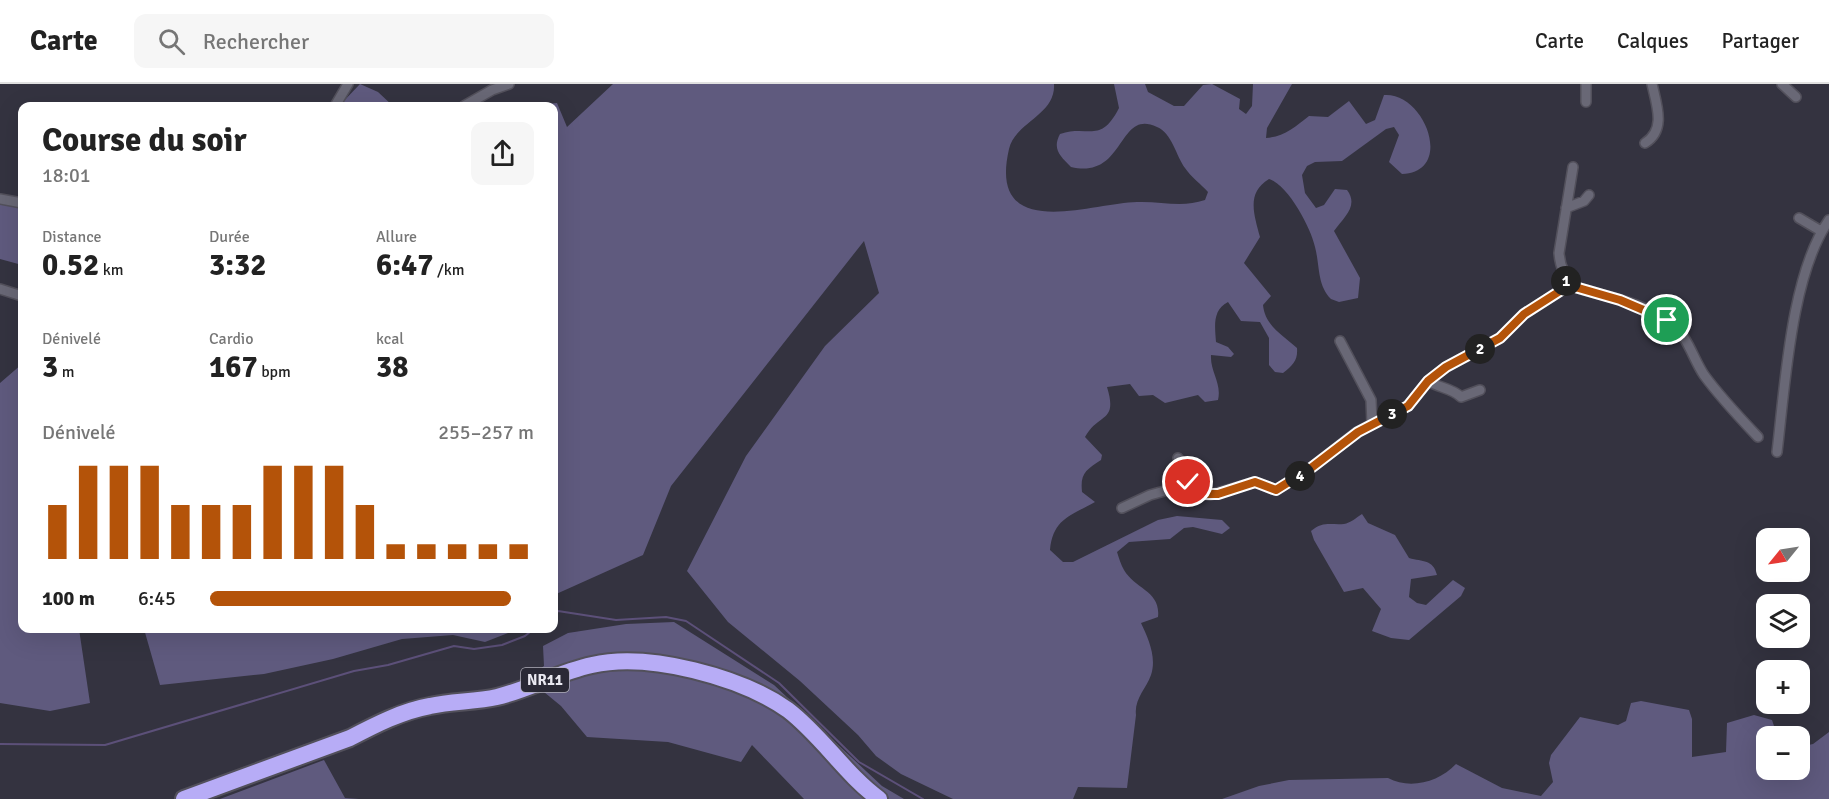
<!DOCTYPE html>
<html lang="fr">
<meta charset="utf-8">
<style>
:root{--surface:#fff;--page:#f6f6f6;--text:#222;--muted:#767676;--line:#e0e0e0;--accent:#b45309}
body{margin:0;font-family:Signika,sans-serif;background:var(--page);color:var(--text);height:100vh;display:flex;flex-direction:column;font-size:22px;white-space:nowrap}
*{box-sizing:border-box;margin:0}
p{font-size:20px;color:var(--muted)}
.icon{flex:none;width:33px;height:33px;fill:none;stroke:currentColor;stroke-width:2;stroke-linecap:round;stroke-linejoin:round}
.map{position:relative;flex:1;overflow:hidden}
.drawer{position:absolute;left:18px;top:18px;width:540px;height:531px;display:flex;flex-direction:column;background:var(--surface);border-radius:12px;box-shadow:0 6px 24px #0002}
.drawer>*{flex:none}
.needle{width:39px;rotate:240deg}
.buttons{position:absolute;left:1756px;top:444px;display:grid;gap:12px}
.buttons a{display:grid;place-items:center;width:54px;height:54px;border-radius:12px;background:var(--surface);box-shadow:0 6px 24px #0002;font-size:30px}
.pin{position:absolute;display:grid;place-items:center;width:51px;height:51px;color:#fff;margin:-26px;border:3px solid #fff;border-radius:50%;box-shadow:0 2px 6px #0007}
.km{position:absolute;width:30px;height:30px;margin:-15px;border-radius:50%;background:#222;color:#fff;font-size:16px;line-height:30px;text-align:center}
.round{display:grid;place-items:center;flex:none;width:63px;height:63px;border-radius:12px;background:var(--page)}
.head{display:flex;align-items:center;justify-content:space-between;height:102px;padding:0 24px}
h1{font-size:33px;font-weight:700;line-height:45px}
.figures{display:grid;grid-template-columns:repeat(3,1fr);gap:9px;height:102px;padding:6px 24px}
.figures div{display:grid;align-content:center}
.figures b{font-size:30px;font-weight:700}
.figures small{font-size:16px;font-weight:400}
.figures p{font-size:16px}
.chart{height:168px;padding:12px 24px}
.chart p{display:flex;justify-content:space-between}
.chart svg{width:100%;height:108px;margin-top:6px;stroke:var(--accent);stroke-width:6}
ul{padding:0 24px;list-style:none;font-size:20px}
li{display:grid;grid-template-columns:96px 72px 1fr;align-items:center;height:45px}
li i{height:15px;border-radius:8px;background:var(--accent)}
header{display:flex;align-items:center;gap:36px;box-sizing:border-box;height:84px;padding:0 30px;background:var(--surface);border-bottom:2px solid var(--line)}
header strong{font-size:28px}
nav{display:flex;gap:33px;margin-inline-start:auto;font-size:21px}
.search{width:420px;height:54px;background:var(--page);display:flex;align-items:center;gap:15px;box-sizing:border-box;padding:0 21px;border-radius:12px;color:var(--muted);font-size:22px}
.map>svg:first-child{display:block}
.green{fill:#5f5a7e}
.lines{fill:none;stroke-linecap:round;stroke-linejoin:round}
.stream{stroke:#5c5079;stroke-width:2}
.street-casing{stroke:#52505b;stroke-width:12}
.highway-casing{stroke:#52505b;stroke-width:20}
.street{stroke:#696876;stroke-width:9}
.highway{stroke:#b7acf6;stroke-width:16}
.route-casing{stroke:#fff;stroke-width:12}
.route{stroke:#b45309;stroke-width:8}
.labels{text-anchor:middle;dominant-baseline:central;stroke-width:4.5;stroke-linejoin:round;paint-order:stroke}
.shield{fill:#2a2935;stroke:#b0afb9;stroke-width:1.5}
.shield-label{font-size:15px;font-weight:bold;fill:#eae9f1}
</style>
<header>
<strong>Carte</strong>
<div class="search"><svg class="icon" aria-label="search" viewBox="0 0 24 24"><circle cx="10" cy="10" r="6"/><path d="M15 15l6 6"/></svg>Rechercher</div>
<nav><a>Carte</a><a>Calques</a><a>Partager</a></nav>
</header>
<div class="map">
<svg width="1829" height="715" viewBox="0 0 1829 715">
<rect width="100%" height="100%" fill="#343340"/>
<path class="green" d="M360 0 378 8 393 22H339Z
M613 0H1054C1056 31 1015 38 1009 65 987 160 1091 119 1137 118 1161 117 1182 124 1205 116L1208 108C1201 100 1191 93 1185 84 1176 72 1172 49 1157 43 1117 24 1126 96 1071 83 1060 72 1052 65 1060 50 1089 40 1100 61 1119 24L1114 0H1145L1148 8 1174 22H1184L1203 1 1212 0 1240 15 1239 25 1246 30 1252 22 1253 0H1292L1267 44 1266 54C1284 53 1295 43 1309 32L1328 33 1349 17 1366 40 1375 36 1384 11C1425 8 1455 88 1402 90L1389 78 1399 51 1394 43 1386 45 1342 77 1315 78 1307 82 1302 91 1305 109 1316 124 1324 121 1335 105 1347 106C1359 122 1344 133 1334 147L1360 194 1358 214 1339 218 1331 215C1317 201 1320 182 1315 163 1311 144 1288 101 1269 95 1246 109 1254 130 1260 153L1244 179 1271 212 1263 221C1265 242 1283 251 1297 264 1298 276 1293 281 1283 289L1275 288 1269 281V254L1260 238 1241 237 1228 218C1212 226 1215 243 1216 258L1228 263 1234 270 1231 273 1211 271C1210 288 1222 299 1218 316L1205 318 1198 311 1165 319 1153 311 1139 312 1130 300 1107 303C1118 339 1099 328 1085 353L1102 371 1101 376C1086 386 1080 389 1082 408L1095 418C1070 432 1053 435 1050 466L1063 478H1073L1158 436 1177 432 1222 436 1230 444 1222 450 1193 443 1184 444 1170 455 1129 458 1117 468C1119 474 1121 481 1124 486 1135 505 1161 507 1158 533L1141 539C1148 554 1157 573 1151 591 1146 605 1134 615 1136 631L1127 704 1078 703 1073 715H953L901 690 876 672 858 651 800 597 728 538 687 487 746 372 825 262 879 209 864 157 671 402 643 471 554 511V22H523L557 19 567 43Z
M0 115 22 119V181L0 175Z
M22 280V544L79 545 90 619 50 627 0 619V299Z
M1362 430 1368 439 1395 451 1409 474C1423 478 1433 475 1437 491L1411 495 1409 513 1417 519 1426 521 1453 496 1465 504 1461 512 1409 556 1391 554 1372 547 1381 525 1363 504 1344 508 1314 456 1311 447C1323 437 1330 441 1344 440 1350 439 1356 434 1362 430Z
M674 538 774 601 882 702 904 715H804L752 661 741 678 668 658 587 653 561 622 527 594 544 582 543 562 568 549 626 540Z
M144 545V544L518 545 485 558 453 551 402 555 333 575 264 590 160 601Z
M1641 617 1689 626 1692 635V673L1726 668 1727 639 1754 631 1772 636 1775 645 1773 652H1767V686H1800V663L1813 660 1829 648V715H1222L1259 702 1289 696 1388 694C1410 706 1439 698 1456 680L1502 704 1541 712 1553 698 1549 679 1551 671 1580 633 1618 641 1626 637 1631 619Z
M324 676 345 714 359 715H220Z"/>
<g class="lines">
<path class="stream" d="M554 529 558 527 616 536 666 533 686 537 779 599 859 678 923 715
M0 660 105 661 354 587 388 581 454 562 474 565 502 561 525 552 535 544"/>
<defs>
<path id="street" d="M1782 0 1796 13
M1586 18V0
M335 22 348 0
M464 22 492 6 509 0
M1645 59C1666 46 1657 22 1652 0
M1573 83 1559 169C1560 183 1565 194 1575 203 1606 213 1642 218 1669 238 1688 251 1692 273 1704 291 1720 313 1739 333 1758 353
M0 115 22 119
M1566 124 1584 117 1589 111
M1799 134 1821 147
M0 205 22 212
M1340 257 1371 316 1372 340
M1428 297C1439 304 1452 304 1461 313L1480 306
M1777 368C1785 302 1791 190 1829 136
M1178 374 1187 389 1190 410
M1122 424 1150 411 1168 406 1210 411 1255 398 1276 406 1311 384 1357 348 1408 322 1428 297 1446 283 1500 254 1524 230 1560 207 1567 195"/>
<path id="highway" d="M184 715 350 654C375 641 402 627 430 622 452 617 475 618 497 613 530 605 559 588 592 581 649 568 741 593 788 626 822 652 845 690 879 715"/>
</defs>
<use href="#street" class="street-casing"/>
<use href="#highway" class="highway-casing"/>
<use href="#street" class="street"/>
<use href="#highway" class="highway"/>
</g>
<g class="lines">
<defs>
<path id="route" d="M1188 398 1190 410H1218L1255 398 1276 406 1311 384 1358 348 1408 322 1428 297 1446 283 1500 254 1524 230 1560 207 1567 195 1575 203 1620 216 1667 236"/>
</defs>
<use href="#route" class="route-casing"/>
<use href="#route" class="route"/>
</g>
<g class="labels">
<rect class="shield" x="521" y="584" width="48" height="24" rx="4.5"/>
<g class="shield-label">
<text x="545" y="596">NR11</text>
</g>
</g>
</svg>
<div class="buttons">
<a><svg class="needle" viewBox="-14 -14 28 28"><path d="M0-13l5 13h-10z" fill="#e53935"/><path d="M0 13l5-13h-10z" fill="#767676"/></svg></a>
<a><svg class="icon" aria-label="layers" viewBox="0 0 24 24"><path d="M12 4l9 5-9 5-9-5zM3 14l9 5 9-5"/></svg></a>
<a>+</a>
<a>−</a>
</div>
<div class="pin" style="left:1667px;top:236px;background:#1e9e55"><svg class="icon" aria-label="arrive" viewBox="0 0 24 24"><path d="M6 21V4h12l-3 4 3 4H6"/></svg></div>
<div class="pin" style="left:1188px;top:398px;background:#d93025"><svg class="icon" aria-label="check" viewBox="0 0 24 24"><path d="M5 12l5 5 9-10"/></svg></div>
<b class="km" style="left:1566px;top:197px">1</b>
<b class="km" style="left:1480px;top:265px">2</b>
<b class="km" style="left:1392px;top:330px">3</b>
<b class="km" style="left:1300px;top:392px">4</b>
<section class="drawer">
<div class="head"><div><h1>Course du soir</h1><p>18:01</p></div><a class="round"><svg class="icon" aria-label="share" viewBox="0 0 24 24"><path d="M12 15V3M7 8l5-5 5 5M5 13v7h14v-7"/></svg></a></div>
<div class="figures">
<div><p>Distance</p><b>0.52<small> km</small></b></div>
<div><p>Durée</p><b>3:32</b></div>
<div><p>Allure</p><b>6:47<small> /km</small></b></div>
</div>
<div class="figures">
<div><p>Dénivelé</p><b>3<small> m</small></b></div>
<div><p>Cardio</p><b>167<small> bpm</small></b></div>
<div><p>kcal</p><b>38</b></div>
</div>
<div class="chart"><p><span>Dénivelé</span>255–257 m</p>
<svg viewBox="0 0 160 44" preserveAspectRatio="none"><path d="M5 44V22M15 44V6M25 44V6M35 44V6M45 44V22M55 44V22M65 44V22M75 44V6M85 44V6M95 44V6M105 44V22M115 44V38M125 44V38M135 44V38M145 44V38M155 44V38"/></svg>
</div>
<ul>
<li><b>100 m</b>6:45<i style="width:93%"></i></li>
</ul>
</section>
</div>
